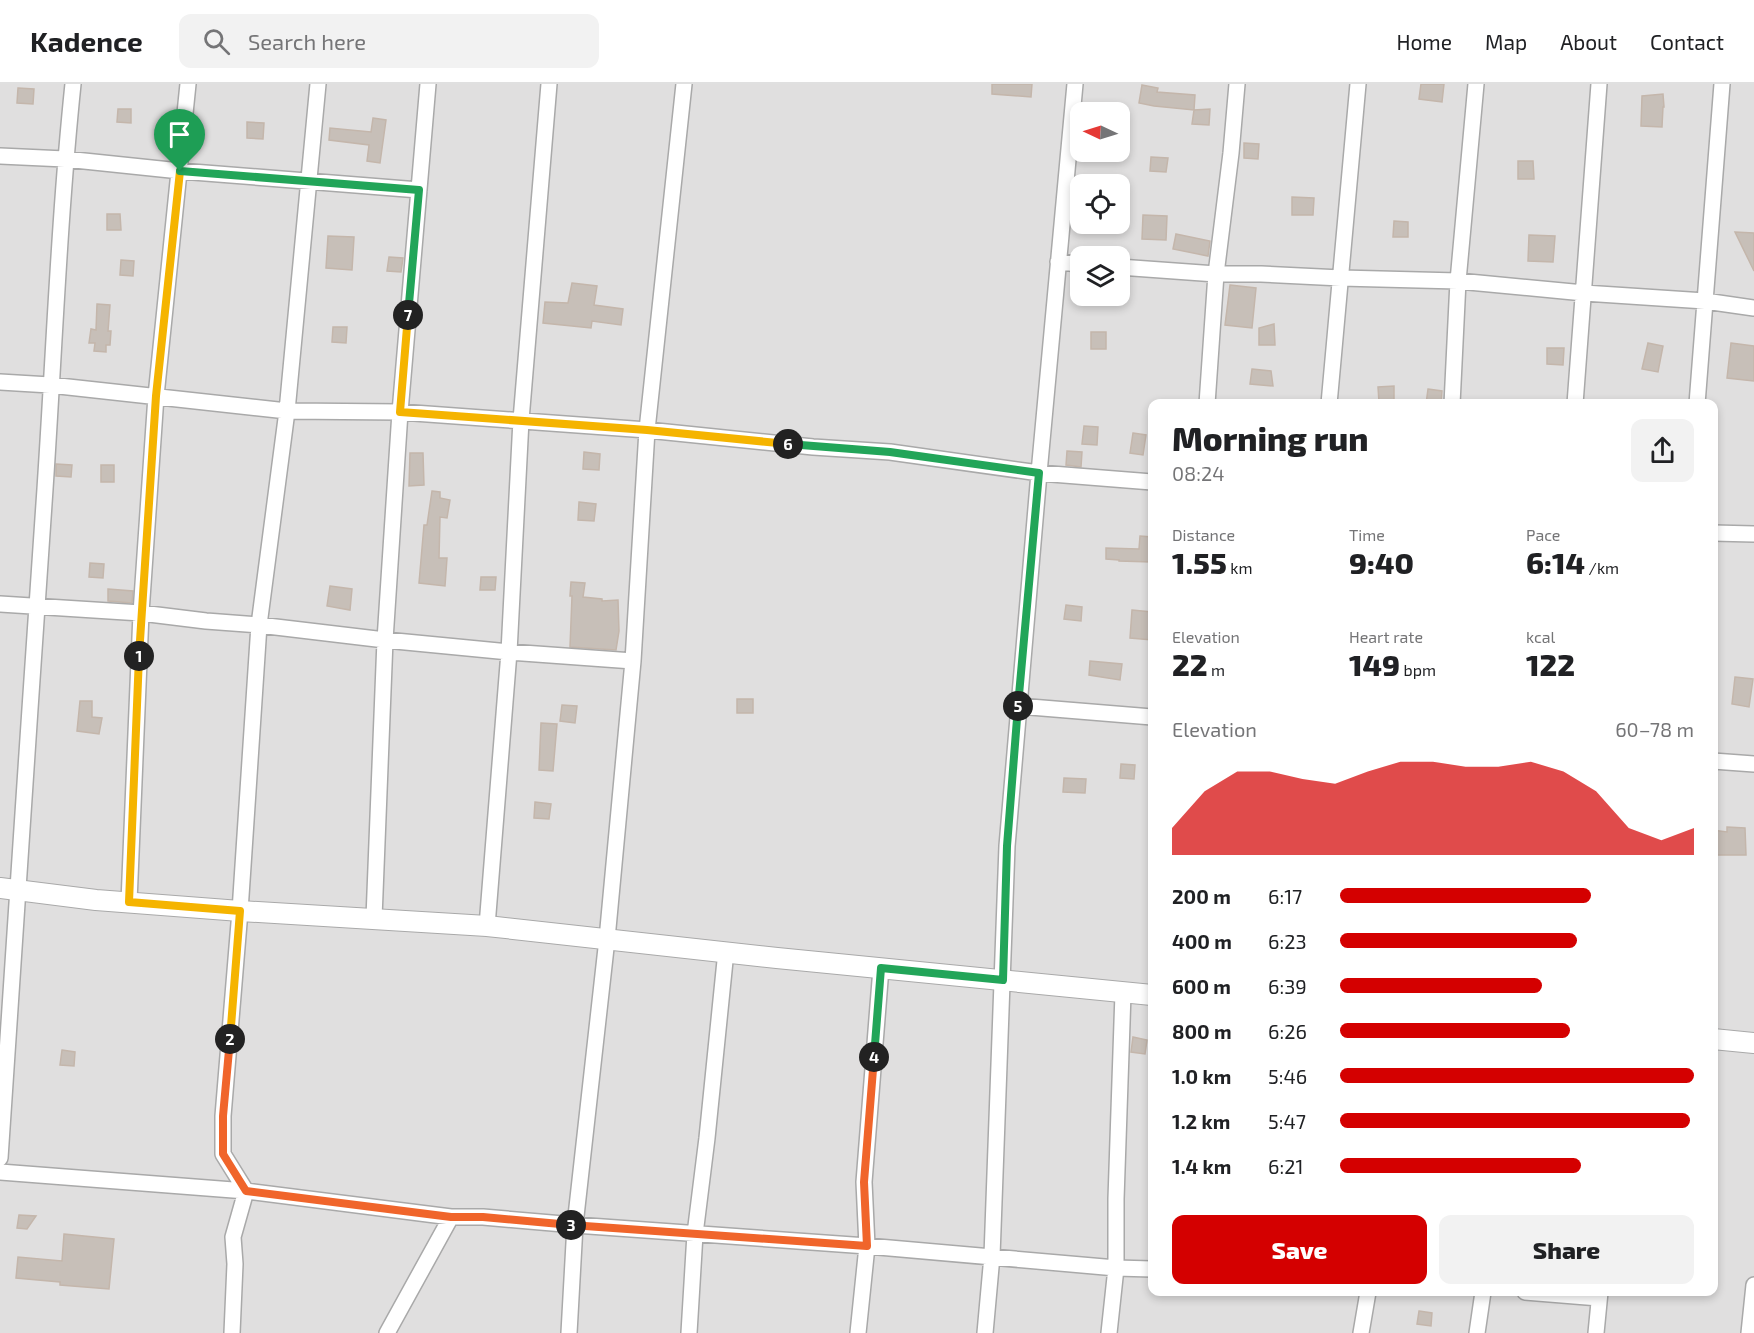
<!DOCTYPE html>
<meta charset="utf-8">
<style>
:root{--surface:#fff;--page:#f2f2f2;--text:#202124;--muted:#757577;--line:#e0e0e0;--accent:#d40000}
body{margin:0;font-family:"Exo 2",sans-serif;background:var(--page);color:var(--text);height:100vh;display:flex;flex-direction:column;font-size:22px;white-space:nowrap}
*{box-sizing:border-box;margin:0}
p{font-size:20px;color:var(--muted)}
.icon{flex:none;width:33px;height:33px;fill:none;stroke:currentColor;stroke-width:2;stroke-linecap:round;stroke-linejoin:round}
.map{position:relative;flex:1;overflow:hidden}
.drawer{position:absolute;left:1148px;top:315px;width:570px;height:897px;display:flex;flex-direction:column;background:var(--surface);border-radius:12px;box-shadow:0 3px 9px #0003}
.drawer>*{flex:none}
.needle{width:39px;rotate:274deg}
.controls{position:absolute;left:1070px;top:18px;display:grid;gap:12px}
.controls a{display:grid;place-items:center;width:60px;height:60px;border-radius:12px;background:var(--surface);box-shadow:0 3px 9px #0003;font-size:30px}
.pin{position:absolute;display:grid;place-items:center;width:51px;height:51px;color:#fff;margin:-62px -26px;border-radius:50% 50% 50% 0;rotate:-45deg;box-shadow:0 0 6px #0007}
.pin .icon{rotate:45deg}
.km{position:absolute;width:30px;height:30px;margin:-15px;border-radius:50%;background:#222;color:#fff;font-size:16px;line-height:30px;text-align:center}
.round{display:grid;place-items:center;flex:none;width:63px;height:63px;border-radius:12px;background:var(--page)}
.summary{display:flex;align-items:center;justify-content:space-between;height:102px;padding:0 24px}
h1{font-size:33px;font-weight:800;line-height:45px}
.figures{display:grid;grid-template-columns:repeat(3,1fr);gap:9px;height:102px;padding:6px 24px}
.figures div{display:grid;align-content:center}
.figures b{font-size:30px;font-weight:800}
.figures small{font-size:16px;font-weight:400}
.figures p{font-size:16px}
.chart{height:168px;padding:12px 24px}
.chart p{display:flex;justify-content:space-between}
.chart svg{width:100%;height:108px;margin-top:6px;fill:var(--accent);opacity:.7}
.action{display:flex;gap:12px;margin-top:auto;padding:12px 24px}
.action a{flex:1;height:69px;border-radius:12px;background:var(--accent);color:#fff;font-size:24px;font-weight:800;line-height:69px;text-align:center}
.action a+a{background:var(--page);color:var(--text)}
ul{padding:0 24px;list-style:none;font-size:20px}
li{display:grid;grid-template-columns:96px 72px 1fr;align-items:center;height:45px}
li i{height:15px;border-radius:8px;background:var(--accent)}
header{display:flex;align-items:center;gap:36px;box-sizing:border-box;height:84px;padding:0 30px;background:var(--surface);border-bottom:2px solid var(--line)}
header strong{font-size:28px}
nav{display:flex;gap:33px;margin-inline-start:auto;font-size:21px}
.search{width:420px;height:54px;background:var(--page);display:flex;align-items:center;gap:15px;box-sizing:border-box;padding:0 21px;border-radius:12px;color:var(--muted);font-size:22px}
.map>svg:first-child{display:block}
.residential{fill:#e0dfdf;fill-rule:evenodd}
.building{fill:#c7bfb8;stroke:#c4b6ab;stroke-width:1.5}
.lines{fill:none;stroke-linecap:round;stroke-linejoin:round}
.minor-casing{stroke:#a9a9a9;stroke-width:18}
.tertiary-casing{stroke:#a9a9a9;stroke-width:22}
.minor{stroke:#fff;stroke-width:15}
.tertiary{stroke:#fff;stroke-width:20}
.split-1-casing{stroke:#fff;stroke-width:12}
.split-2-casing{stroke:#fff;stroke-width:12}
.split-3-casing{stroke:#fff;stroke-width:12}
.split-4-casing{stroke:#fff;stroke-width:12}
.split-5-casing{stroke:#fff;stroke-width:12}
.split-6-casing{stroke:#fff;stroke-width:12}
.split-7-casing{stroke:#fff;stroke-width:12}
.split-8-casing{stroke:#fff;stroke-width:12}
.split-1{stroke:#f5b400;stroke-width:8}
.split-2{stroke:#f5b400;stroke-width:8}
.split-3{stroke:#f0652b;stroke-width:8}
.split-4{stroke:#f0652b;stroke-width:8}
.split-5{stroke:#22a559;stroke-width:8}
.split-6{stroke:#22a559;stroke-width:8}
.split-7{stroke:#f5b400;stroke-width:8}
.split-8{stroke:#22a559;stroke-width:8}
</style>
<header>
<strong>Kadence</strong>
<div class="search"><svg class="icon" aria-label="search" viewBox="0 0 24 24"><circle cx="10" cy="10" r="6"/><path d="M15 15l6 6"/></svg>Search here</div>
<nav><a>Home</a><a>Map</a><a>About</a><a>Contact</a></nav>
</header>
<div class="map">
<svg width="1754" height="1249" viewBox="0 0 1754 1249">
<rect width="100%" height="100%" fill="#f2efe9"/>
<path class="residential" d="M0 0H1754V1249H0ZM1080 28H1119V68H1080ZM1080 100H1119V140H1080ZM1080 172H1119V212H1080ZM1152 320H1713V1208H1152Z"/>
<path class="building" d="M992 0H1032L1031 13 992 10Z
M1421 0H1444L1442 18 1419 15Z
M1142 1 1158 4 1157 8 1195 11 1194 26 1154 22 1139 19Z
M18 4 34 5 33 20 17 19Z
M1663 10 1664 23H1663L1662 43 1641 42 1642 12Z
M118 25H131V39L117 38Z
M1210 25 1209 41 1192 40 1194 26Z
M373 34 386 36 380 79 367 77 369 61 329 56 330 44 371 48Z
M247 38 264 39 263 55 247 54Z
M1244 59 1259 60 1258 75 1244 74Z
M1151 73 1168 74 1166 88 1150 87Z
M1518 77H1533L1534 95H1518Z
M1292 113 1314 114 1313 131H1292Z
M107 130H120L121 146H107Z
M1143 131 1167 132 1166 156 1142 155Z
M1394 137 1408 138V153H1393Z
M1735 148 1754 149V187Z
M1176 150 1210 157 1208 172 1173 165Z
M1529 151 1555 152 1553 178 1528 177Z
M328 152 354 153 352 186 326 184Z
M389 173 403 174 401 188 387 187Z
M121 176 134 177 133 192 120 191Z
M572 199 597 202 594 221 623 225 621 241 592 237 591 244 543 239 545 218 568 219Z
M1230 201 1256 204 1252 244 1225 241Z
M97 220 110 221 108 247H111L110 261H106V268L94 267 95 259H89L91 245 96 246Z
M1274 240 1275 261H1259V244Z
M333 243H347L346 259 332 258Z
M1091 248H1106V265H1091Z
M1648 259 1663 262 1658 288 1642 285Z
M1731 259 1754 262V297L1727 294Z
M1547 264H1564L1563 281 1547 280Z
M1252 285 1271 287 1273 302 1250 300Z
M1394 302V317L1379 318 1378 303Z
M1428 305 1442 307 1441 320H1426Z
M1084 342 1098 343 1097 361 1082 360Z
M1133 349 1146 351 1143 371 1130 369Z
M1067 367 1082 368 1081 383 1066 381Z
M584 368 600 370 599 386 583 385Z
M410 369H423L424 401 409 402Z
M56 380 72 381 71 393 56 392Z
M101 381H114V398H101Z
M432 407 440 408V414L450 416 447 434 440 433 439 474H447L445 502 419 499 424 441H427Z
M579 418 596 420 594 437 578 436Z
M1140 452 1152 453 1151 478 1119 477V476L1106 475V464L1139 465Z
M90 479 104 480 103 494 89 493Z
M481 493H496L495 506H480Z
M571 498 585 499 583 513 602 515V517L618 516 619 547 616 566 570 563 572 512H570Z
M330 502 352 505 350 526 327 522Z
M108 505 133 507 132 519 108 517Z
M1066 521 1082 523 1081 537 1064 535Z
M1132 526 1152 528V556L1130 554Z
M1090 577 1122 580 1120 596 1089 591Z
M1735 593 1753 595 1749 623 1732 620Z
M737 615H753V629H737Z
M80 617H92V633L102 634 99 650 77 647Z
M562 621 577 622 575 639 560 637Z
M541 639 557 640 553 687 539 686Z
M1121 680 1135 681 1134 695 1120 694Z
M1064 694 1086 695 1085 709 1063 708Z
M535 718 551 720 549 735 534 734Z
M1727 743 1745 744 1746 771H1713V746L1727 748Z
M1133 953 1147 956 1145 970 1131 968Z
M62 966 75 968 74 982 60 981Z
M19 1131 36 1132 27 1145 17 1144Z
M64 1150 114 1155 109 1205 60 1201V1198L16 1194 18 1173 62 1177Z
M1419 1227 1432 1229 1431 1242 1417 1240Z"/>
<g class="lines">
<defs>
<path id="minor" d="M0 72 65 75 180 87 419 106
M1058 178 1080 180
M1119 183 1216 190H1261L1341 194 1458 197 1584 209 1705 217 1754 224
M0 298 50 301 287 327 400 328 647 346 813 363 890 368 1039 389 1152 398
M1207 320 1216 190 1231 69 1237 0
M1329 320 1358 0
M1452 320 1458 197 1476 0
M1575 320 1599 0
M1697 320 1722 0
M1713 449 1754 450
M0 520 141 529 206 537 259 541 385 556 509 568 633 577
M1018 622 1152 633
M1713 677 1754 680
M129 818 141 529 156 312 188 0
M374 834 385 556 400 328 428 0
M487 842 509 568 521 336 549 0
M0 1074C14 851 30 628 45 405 54 270 59 135 73 0
M0 1088 246 1107 451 1133H483L575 1141 867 1162 1116 1184 1152 1185
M1525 1208 1599 1214
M232 1249 235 1180 233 1153 246 1107 223 1070V1032L240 827 259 541 287 327 318 0
M387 1249 451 1133
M569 1249 575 1141 607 855 633 577 647 346 684 0
M689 1249 695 1150 707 1054 726 867
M858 1249 867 1162 864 1098 881 884
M985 1249 992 1172 1007 762 1039 389 1075 0
M1109 1249 1116 1184V1115L1123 909
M1361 1249 1368 1208
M1477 1249 1483 1208
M1596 1249 1600 1208
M1749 1249 1754 1201"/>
<path id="tertiary" d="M0 804 96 816 240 827 487 842 777 874 1152 911
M1713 955 1754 959"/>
</defs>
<use href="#minor" class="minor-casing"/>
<use href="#tertiary" class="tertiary-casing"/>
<use href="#minor" class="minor"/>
<use href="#tertiary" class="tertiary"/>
</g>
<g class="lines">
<defs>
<path id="split-1" d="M139 572 156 312 180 87"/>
<path id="split-2" d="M139 572 129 818 240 827 230 955"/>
<path id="split-3" d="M230 955 223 1032V1070L246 1107 451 1133H483L571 1141"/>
<path id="split-4" d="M571 1141 867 1162 864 1098 874 973"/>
<path id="split-5" d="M874 973 881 884 1003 896 1007 762 1018 622"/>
<path id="split-6" d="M788 360 890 368 1039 389 1018 622"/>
<path id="split-7" d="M408 231 400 328 647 346 788 360"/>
<path id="split-8" d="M180 87 419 106 408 231"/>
</defs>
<use href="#split-1" class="split-1-casing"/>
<use href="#split-2" class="split-2-casing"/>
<use href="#split-3" class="split-3-casing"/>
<use href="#split-4" class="split-4-casing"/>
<use href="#split-5" class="split-5-casing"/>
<use href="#split-6" class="split-6-casing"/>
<use href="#split-7" class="split-7-casing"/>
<use href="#split-8" class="split-8-casing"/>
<use href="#split-1" class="split-1"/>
<use href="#split-2" class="split-2"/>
<use href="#split-3" class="split-3"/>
<use href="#split-4" class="split-4"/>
<use href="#split-5" class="split-5"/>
<use href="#split-6" class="split-6"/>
<use href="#split-7" class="split-7"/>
<use href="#split-8" class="split-8"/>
</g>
</svg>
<div class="controls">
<a><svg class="needle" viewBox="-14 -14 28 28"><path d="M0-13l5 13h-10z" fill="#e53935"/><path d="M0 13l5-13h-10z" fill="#757577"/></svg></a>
<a><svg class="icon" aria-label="locate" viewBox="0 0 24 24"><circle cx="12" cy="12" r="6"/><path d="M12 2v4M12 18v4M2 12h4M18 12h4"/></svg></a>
<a><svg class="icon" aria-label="layers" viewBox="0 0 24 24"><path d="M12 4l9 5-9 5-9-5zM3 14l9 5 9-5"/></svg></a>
</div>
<div class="pin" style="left:180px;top:87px;background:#1e9e55"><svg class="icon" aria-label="arrive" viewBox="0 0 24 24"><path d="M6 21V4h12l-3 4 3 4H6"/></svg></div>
<b class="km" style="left:139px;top:572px">1</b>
<b class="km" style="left:230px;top:955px">2</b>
<b class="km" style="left:571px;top:1141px">3</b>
<b class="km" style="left:874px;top:973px">4</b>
<b class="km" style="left:1018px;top:622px">5</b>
<b class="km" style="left:788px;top:360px">6</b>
<b class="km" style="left:408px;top:231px">7</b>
<section class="drawer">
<div class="summary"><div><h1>Morning run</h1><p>08:24</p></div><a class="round"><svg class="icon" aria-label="share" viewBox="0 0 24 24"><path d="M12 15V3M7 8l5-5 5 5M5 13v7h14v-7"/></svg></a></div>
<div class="figures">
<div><p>Distance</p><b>1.55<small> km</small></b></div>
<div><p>Time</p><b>9:40</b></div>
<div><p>Pace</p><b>6:14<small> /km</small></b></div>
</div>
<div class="figures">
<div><p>Elevation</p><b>22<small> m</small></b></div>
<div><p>Heart rate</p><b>149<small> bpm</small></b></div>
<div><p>kcal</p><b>122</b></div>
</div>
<div class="chart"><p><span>Elevation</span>60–78 m</p>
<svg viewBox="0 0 160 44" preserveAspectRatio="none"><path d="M0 44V33L10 18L20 10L30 10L40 13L50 15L60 10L70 6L80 6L90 8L100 8L110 6L120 10L130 18L140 33L150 38L160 33V44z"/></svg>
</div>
<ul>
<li><b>200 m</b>6:17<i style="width:71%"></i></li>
<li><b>400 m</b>6:23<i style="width:67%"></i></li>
<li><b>600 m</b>6:39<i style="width:57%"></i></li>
<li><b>800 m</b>6:26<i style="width:65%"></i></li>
<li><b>1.0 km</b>5:46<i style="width:100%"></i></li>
<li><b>1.2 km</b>5:47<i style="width:99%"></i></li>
<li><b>1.4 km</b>6:21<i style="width:68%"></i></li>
</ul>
<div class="action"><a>Save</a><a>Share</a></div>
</section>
</div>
